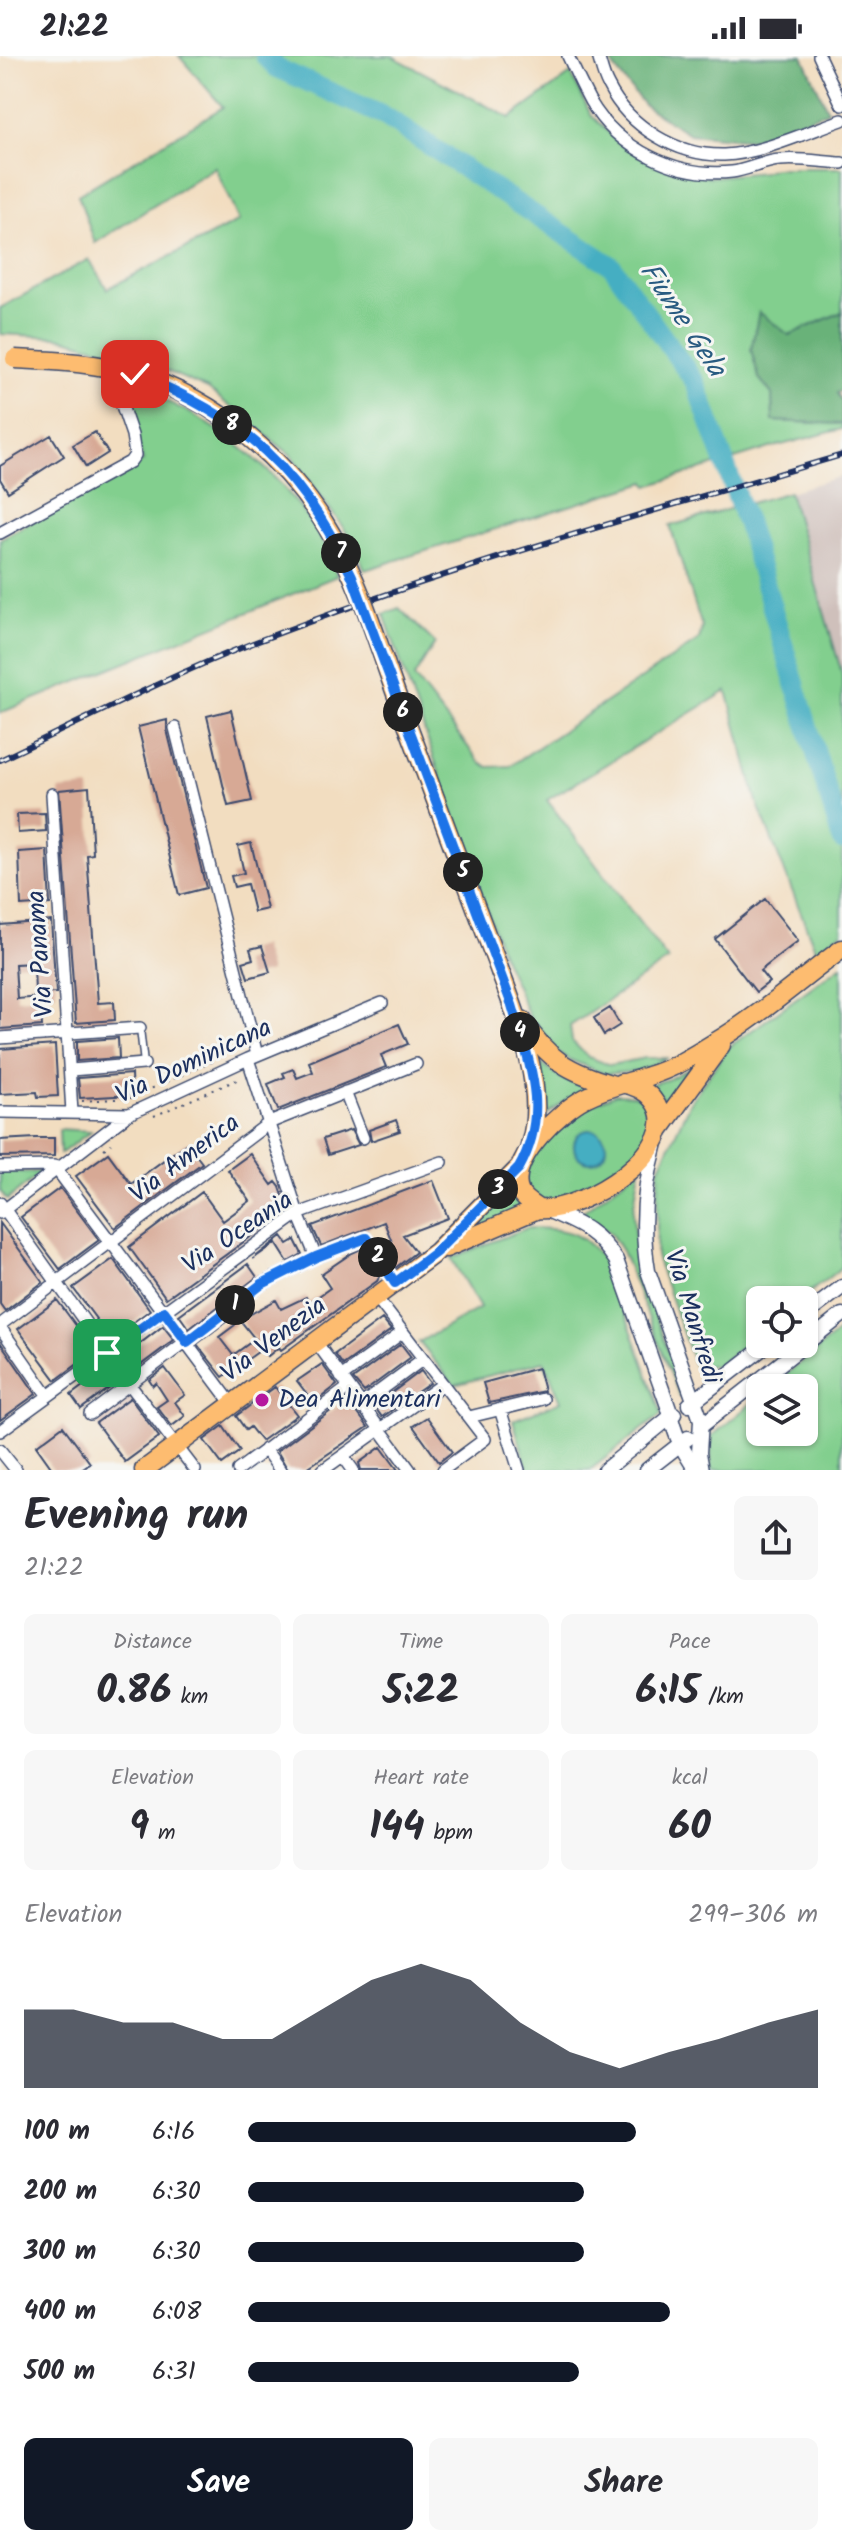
<!DOCTYPE html>
<meta charset="utf-8">
<style>
:root{--surface:#fff;--page:#f7f7f7;--text:#2b2b33;--muted:#7c7c81;--accent:#111827}
body{margin:0;font-family:Kalam,sans-serif;background:var(--page);color:var(--text);height:100vh;display:flex;flex-direction:column;font-size:30px;white-space:nowrap}
*{box-sizing:border-box;margin:0}
p{font-size:26px;color:var(--muted)}
.icon{flex:none;width:44px;height:44px;fill:none;stroke:currentColor;stroke-width:2;stroke-linecap:round;stroke-linejoin:round}
.map{position:relative;height:1414px;overflow:hidden}
.side{display:flex;flex-direction:column;background:var(--surface);flex:1}
.side>*{flex:none}
.controls{position:absolute;left:746px;top:1230px;display:grid;gap:16px}
.controls a{display:grid;place-items:center;width:72px;height:72px;border-radius:12px;background:var(--surface);box-shadow:0 2px 6px #0004;font-size:40px}
.pin{position:absolute;display:grid;place-items:center;width:68px;height:68px;color:#fff;margin:-34px;border-radius:16px;box-shadow:0 4px 12px #0006}
.km{position:absolute;width:40px;height:40px;margin:-20px;border-radius:50%;background:#222;color:#fff;font-size:22px;line-height:40px;text-align:center}
.round{display:grid;place-items:center;flex:none;width:84px;height:84px;border-radius:12px;background:var(--page)}
.summary{display:flex;align-items:center;justify-content:space-between;height:136px;padding:0 24px}
h1{font-size:44px;font-weight:700;line-height:60px}
.stats{display:grid;grid-template-columns:repeat(3,1fr);gap:12px;height:136px;padding:8px 24px}
.stats div{display:grid;align-content:center;border-radius:12px;background:var(--page);text-align:center}
.stats b{font-size:40px;font-weight:700}
.stats small{font-size:22px;font-weight:400}
.stats p{font-size:22px}
.chart{height:224px;padding:16px 24px}
.chart p{display:flex;justify-content:space-between}
.chart svg{width:100%;height:144px;margin-top:8px;fill:var(--accent);opacity:.7}
.button{display:flex;gap:16px;margin-top:auto;padding:16px 24px}
.button a{flex:1;height:92px;border-radius:12px;background:var(--accent);color:#fff;font-size:32px;font-weight:700;line-height:92px;text-align:center}
.button a+a{background:var(--page);color:var(--text)}
ul{padding:0 24px;list-style:none;font-size:26px}
li{display:grid;grid-template-columns:128px 96px 1fr;align-items:center;height:60px}
li i{height:20px;border-radius:10px;background:var(--accent)}
.status{display:flex;justify-content:space-between;align-items:center;height:56px;padding:0 40px;background:var(--surface);direction:ltr}
.status svg{height:22px;fill:currentColor}
.map>svg:first-child{display:block}
.industrial{fill:#cfc0bb}
.green{fill:#82cf8e;stroke:#4e7f76;stroke-width:2}
.forest{fill:#69b279;stroke:#42706c;stroke-width:2}
.water{fill:#44aec2;stroke:#306e90;stroke-width:2}
.lines{fill:none;stroke-linecap:round;stroke-linejoin:round}
.river{stroke:#44aec2;stroke-width:20}
.building{fill:#d7a995}
.service-casing{stroke:#3b496d;stroke-width:9}
.minor-casing{stroke:#3b496d;stroke-width:14}
.tertiary-casing{stroke:#3b496d;stroke-width:17}
.primary-casing{stroke:#3b496d;stroke-width:21}
.path{stroke:#3b496d;stroke-width:2;stroke-dasharray:2 6;stroke-linecap:butt}
.service{stroke:#fff;stroke-width:6}
.minor{stroke:#fff;stroke-width:11}
.tertiary{stroke:#fff;stroke-width:14}
.primary{stroke:#fdbc6f;stroke-width:18}
.rail-casing{stroke:#1b2f5e;stroke-width:6}
.rail{stroke:#f6f6f2;stroke-width:3;stroke-dasharray:9;stroke-linecap:butt}
.primary-bridge-casing{stroke:#3b496d;stroke-width:21;stroke-linecap:butt}
.primary-bridge{stroke:#fdbc6f;stroke-width:18}
.route-casing{stroke:#fff;stroke-width:16}
.route{stroke:#1a73e8;stroke-width:10}
.poi-dot{fill:#b5179e;stroke:#f6f6f2;stroke-width:3}
.labels{text-anchor:middle;dominant-baseline:central;stroke-width:6;stroke-linejoin:round;paint-order:stroke}
.street-label{font-size:26px;fill:#1b2f5e;stroke:#f6f6f2}
.poi-label{font-size:26px;fill:#1b2f5e;stroke:#f6f6f2;text-anchor:start}
.water-label{font-size:28px;font-style:italic;fill:#295b81;stroke:#f6f6f2}
</style>
<div class="status"><b>21:22</b><svg viewBox="0 0 49 12"><path d="M0 12V9h3v3zM5 12V6h3v6zM10 12V3h3v9zM15 12V0h3v12zM26 1h20v11H26zM47 4h2v5h-2z"/></svg></div>
<div class="map">
<svg width="842" height="1414" viewBox="0 0 842 1414">
<rect width="100%" height="100%" fill="#f6f6f2"/>
<filter id="ink" filterUnits="userSpaceOnUse"><feTurbulence type="fractalNoise" baseFrequency=".0125" numOctaves="2"/><feDisplacementMap in="SourceGraphic" scale="16" xChannelSelector="R" yChannelSelector="G"/><feConvolveMatrix kernelMatrix="1 2 1 2 8 2 1 2 1" color-interpolation-filters="sRGB"/></filter>
<filter id="wash" filterUnits="userSpaceOnUse"><feTurbulence type="fractalNoise" baseFrequency=".006" numOctaves="4" result="noise"/><feDisplacementMap in="SourceGraphic" scale="32" xChannelSelector="R" yChannelSelector="G"/><feGaussianBlur stdDeviation="1.8" result="paint"/><feColorMatrix in="noise" values="0 0 0 0 0 0 0 0 0 0 0 0 0 0 0 0 0 1.4 0 .05"/><feComposite in="paint" operator="in"/></filter>
<g filter="url(#wash)">
<rect width="100%" height="100%" fill="#f2ddc0"/>
<path class="industrial" d="M842 420V618L789 436Z"/>
<path class="green" d="M179 0H392L510 62 571 18 591 59 621 89 662 111 711 121 763 116 774 112H842V256L789 279 759 322 772 338 773 365 842 368V373L770 392 648 430 646 426 365 514 352 484 291 399 208 333 140 303 58 281 0 278V252L89 203 107 233 239 165 215 111 95 187 78 139 223 51Z
M122 331C207 348 312 436 337 520L0 657V483L143 405Z
M789 436 842 618V876L816 895 757 746 727 635 547 744 668 904 570 970 572 985 588 1001 610 1009 645 1002H668L639 1015 605 1018 568 1003 549 990 529 960 502 898 384 558 399 552 435 587 414 621 479 705 488 711 510 710 699 584 702 571 670 470Z
M842 909V1211L800 1244H760V1276L718 1310 694 1309 656 1200 659 1113 690 1046 729 991Z
M541 1007 561 1022 592 1033 564 1046 543 1062Z
M693 1010 668 1053 661 1040 649 1029 669 1023Z
M616 1038C629 1038 642 1038 649 1051 662 1077 622 1111 602 1124 583 1135 565 1141 543 1146 536 1141 528 1137 526 1128 520 1102 566 1062 587 1051 596 1046 607 1042 616 1038Z
M59 1073 91 1075 60 1098Z
M640 1112 633 1155 637 1209 684 1339 680 1341 622 1195 611 1178 581 1157Z
M0 1116H42L7 1144 0 1135Z
M511 1132 526 1154 459 1180Z
M527 1172C567 1172 585 1176 608 1211L662 1358 590 1414H528L513 1364 561 1345 544 1305 454 1329 419 1286 480 1252 451 1202Z
M842 1273V1414H711V1381L760 1340V1376H804V1332H770Z"/>
<path class="forest" d="M612 0H803L828 55 751 84 689 78 644 49 613 10Z
M759 256 789 279 842 256V334L837 337 842 345V368L773 365 772 338 759 322 751 294Z"/>
<path class="water" d="M574 1090a16 16 0 1 1 32 0a16 16 0 1 1-32 0Z"/>
<g class="lines">
<path class="river" d="M265 0 277 12 386 61 612 210 695 326 746 465 842 784"/>
</g>
<g id="blocks">
<path class="building" d="M95 376 108 397 86 411 73 389Z
M51 379 64 400 8 436 0 423V410Z
M231 654 252 745 228 750 207 660Z
M167 664V674L206 832 179 839 138 671Z
M89 731 93 798 87 799 98 947 114 946 115 964 76 967 59 734Z
M45 757 46 775 18 777 17 758Z
M251 787 267 853 254 856 247 828 234 831 231 820 244 817 238 790Z
M47 794 50 848 21 850 19 796Z
M765 843 798 885 760 915 769 926 756 936 715 883Z
M51 865 56 937 35 938 34 907 15 908 17 943 40 941 42 970 0 973V869Z
M262 890 270 916 248 922 243 906 253 903 250 893Z
M610 952 620 969 604 979 594 962Z
M399 968 408 988 381 999 386 1011 278 1054 268 1028 285 1021 283 1017 293 1013 297 1022 313 1016 309 1006Z
M118 982 119 1002 77 1005V985Z
M55 989 58 1040 38 1041 37 1036 0 1038V993Z
M131 1018 132 1039 80 1042 78 1022Z
M396 1064 400 1075 371 1085 369 1074Z
M351 1074 359 1089 328 1099 323 1083Z
M36 1082H54V1100L0 1101V1084Z
M187 1087 202 1107 115 1172 76 1120 108 1097 131 1128Z
M250 1098 272 1129 276 1126 280 1131 288 1154 166 1242 129 1191 202 1136 223 1165 250 1145 228 1114Z
M433 1124 448 1162 403 1179 416 1196 395 1212 383 1192 392 1186 384 1166 321 1190 312 1170Z
M60 1132 99 1184 60 1213 21 1161Z
M0 1167 43 1226 5 1255 0 1248Z
M282 1180 288 1188 295 1184 302 1198 288 1206 276 1187 253 1203Z
M363 1192 380 1220 377 1225 281 1294 279 1291 268 1300 262 1293 223 1321 197 1288 231 1262 235 1269 219 1281 233 1299 255 1283 240 1264 276 1244 281 1253 306 1241 309 1247 330 1232 321 1218 352 1197Z
M113 1203 150 1254 111 1283 73 1232Z
M248 1208 257 1221 189 1273 179 1259Z
M57 1244 95 1295 56 1324 18 1273Z
M382 1263 391 1274 343 1309 335 1298Z
M163 1270 174 1284 134 1314 124 1300Z
M0 1286 36 1338 0 1364Z
M401 1288 411 1301 364 1336 353 1323Z
M322 1308 337 1329 314 1347 297 1325Z
M107 1312 118 1326 81 1353 71 1339Z
M165 1312 185 1339 175 1346 185 1360 172 1370 157 1351 167 1344 156 1327 153 1330 149 1324Z
M538 1312 544 1335 489 1347 483 1327Z
M421 1315 430 1327 382 1361 374 1350Z
M275 1331 297 1359 261 1385 250 1371 246 1374 236 1360Z
M130 1342 159 1381 125 1406 96 1367Z
M347 1343 368 1371 304 1414H288L277 1395Z
M427 1361 452 1396 439 1406 413 1370Z
M63 1370 90 1407 80 1414H53L36 1390Z
M223 1370 240 1395 222 1408 204 1384Z
M381 1391 398 1414H361L359 1407Z"/>
</g>
</g>
<g filter="url(#ink)">
<use href="#blocks" fill-opacity="0" stroke="#3b496d" stroke-width="2"/>
<g class="lines">
<defs>
<path id="service" d="M140 972 144 1008"/>
<path id="minor" d="M568 0C575 15 582 30 590 45 618 93 677 122 732 116 748 114 764 105 780 104 800 102 822 106 842 107
M598 0C601 9 603 20 608 29 629 71 677 100 724 99 760 98 807 76 842 64
M819 0 842 49
M0 477 130 406 135 399 132 379 118 338
M175 672 257 999
M52 738 72 1056
M0 982 140 972
M248 1003 298 1158 316 1201
M71 1014 144 1008
M345 1036 363 1082
M0 1056 129 1058
M0 1111 54 1110 232 1348
M0 1147 130 1329 195 1414
M0 1157 129 1058 248 1003 382 947
M376 1241 485 1383 443 1414
M0 1269 269 1067 416 1008
M0 1271 48 1340
M316 1286 410 1414
M341 1321 403 1276
M362 1348 423 1303
M500 1353 519 1414
M90 1358 262 1228 316 1201 366 1182 395 1227
M469 1361 543 1343
M0 1375 298 1158 442 1106
M265 1393 280 1414
M0 1394 16 1414
M343 1400 353 1414
M238 1414 349 1331
M323 1414 443 1328"/>
<path id="tertiary" d="M655 1091C643 1133 641 1173 648 1215L701 1364 699 1397 702 1414
M547 1154C579 1168 596 1174 616 1204L669 1353C674 1378 682 1393 696 1414
M804 1260 842 1231
M689 1349 768 1288
M701 1370 842 1259
M605 1414 674 1358
M647 1414 688 1382"/>
<path id="primary" d="M501 918C520 968 547 1036 530 1089
M522 964C548 1004 569 1016 614 1029
M621 1027C634 1029 645 1033 653 1044 690 1091 580 1158 538 1153 530 1147 520 1142 518 1131 512 1100 560 1055 585 1042 606 1031 627 1027 648 1020 672 1013 693 1000 714 987 759 960 800 924 842 893
M660 1073 721 989
M446 1192 538 1153
M144 1414 436 1196 519 1112"/>
</defs>
<use href="#service" class="service-casing"/>
<use href="#minor" class="minor-casing"/>
<use href="#tertiary" class="tertiary-casing"/>
<use href="#primary" class="primary-casing"/>
<path class="path" d="M82 1045 130 1042 216 1004
M154 1060 241 1022
M104 1093 111 1088"/>
<use href="#service" class="service"/>
<use href="#minor" class="minor"/>
<use href="#tertiary" class="tertiary"/>
<use href="#primary" class="primary"/>
<defs>
<path id="rail" d="M0 704C84 664 167 621 253 587 445 512 645 458 842 399"/>
</defs>
<use href="#rail" class="rail-casing"/>
<use href="#rail" class="rail"/>
<defs>
<path id="primary-bridge" d="M15 303C55 305 95 306 134 318 219 343 292 408 334 483 363 534 379 592 399 646 433 737 467 827 501 918"/>
</defs>
<use href="#primary-bridge" class="primary-bridge-casing"/>
<use href="#primary-bridge" class="primary-bridge"/>
</g>
</g>
<g class="lines" filter="url(#ink)">
<defs>
<path id="route" d="M107 1297 164 1255 187 1286 262 1228 316 1201 366 1182 395 1227 436 1196 519 1112C551 1054 529 1007 512 949L352 520C302 414 244 361 135 318"/>
</defs>
<use href="#route" class="route-casing"/>
<use href="#route" class="route"/>
</g>
<circle class="poi-dot" cx="262" cy="1344" r="8"/>
<g class="labels">
<g class="street-label">
<text transform="translate(41 898) rotate(-94)">Via Panama</text>
<text transform="translate(194 1006) rotate(-25)">Via Dominicana</text>
<text transform="translate(185 1103) rotate(-37)">Via America</text>
<text transform="translate(238 1177) rotate(-34)">Via Oceania</text>
<text transform="translate(692 1261) rotate(73)">Via Manfredi</text>
<text transform="translate(274 1284) rotate(-37)">Via Venezia</text>
</g>
<g class="poi-label">
<text x="278" y="1344">Dea Alimentari</text>
</g>
<g class="water-label">
<text transform="translate(682 264) rotate(56)">Fiume Gela</text>
</g>
</g>
</svg>
<div class="controls">
<a><svg class="icon" aria-label="locate" viewBox="0 0 24 24"><circle cx="12" cy="12" r="6"/><path d="M12 2v4M12 18v4M2 12h4M18 12h4"/></svg></a>
<a><svg class="icon" aria-label="layers" viewBox="0 0 24 24"><path d="M12 4l9 5-9 5-9-5zM3 14l9 5 9-5"/></svg></a>
</div>
<div class="pin" style="left:107px;top:1297px;background:#1e9e55"><svg class="icon" aria-label="arrive" viewBox="0 0 24 24"><path d="M6 21V4h12l-3 4 3 4H6"/></svg></div>
<div class="pin" style="left:135px;top:318px;background:#d93025"><svg class="icon" aria-label="check" viewBox="0 0 24 24"><path d="M5 12l5 5 9-10"/></svg></div>
<b class="km" style="left:235px;top:1249px">1</b>
<b class="km" style="left:378px;top:1201px">2</b>
<b class="km" style="left:498px;top:1133px">3</b>
<b class="km" style="left:520px;top:976px">4</b>
<b class="km" style="left:463px;top:816px">5</b>
<b class="km" style="left:403px;top:656px">6</b>
<b class="km" style="left:341px;top:497px">7</b>
<b class="km" style="left:232px;top:369px">8</b>
</div>
<section class="side">
<div class="summary"><div><h1>Evening run</h1><p>21:22</p></div><a class="round"><svg class="icon" aria-label="share" viewBox="0 0 24 24"><path d="M12 15V3M7 8l5-5 5 5M5 13v7h14v-7"/></svg></a></div>
<div class="stats">
<div><p>Distance</p><b>0.86<small> km</small></b></div>
<div><p>Time</p><b>5:22</b></div>
<div><p>Pace</p><b>6:15<small> /km</small></b></div>
</div>
<div class="stats">
<div><p>Elevation</p><b>9<small> m</small></b></div>
<div><p>Heart rate</p><b>144<small> bpm</small></b></div>
<div><p>kcal</p><b>60</b></div>
</div>
<div class="chart"><p><span>Elevation</span>299–306 m</p>
<svg viewBox="0 0 160 44" preserveAspectRatio="none"><path d="M0 44V20L10 20L20 24L30 24L40 29L50 29L60 20L70 11L80 6L90 11L100 24L110 33L120 38L130 33L140 29L150 24L160 20V44z"/></svg>
</div>
<ul>
<li><b>100 m</b>6:16<i style="width:68%"></i></li>
<li><b>200 m</b>6:30<i style="width:59%"></i></li>
<li><b>300 m</b>6:30<i style="width:59%"></i></li>
<li><b>400 m</b>6:08<i style="width:74%"></i></li>
<li><b>500 m</b>6:31<i style="width:58%"></i></li>
</ul>
<div class="button"><a>Save</a><a>Share</a></div>
</section>
